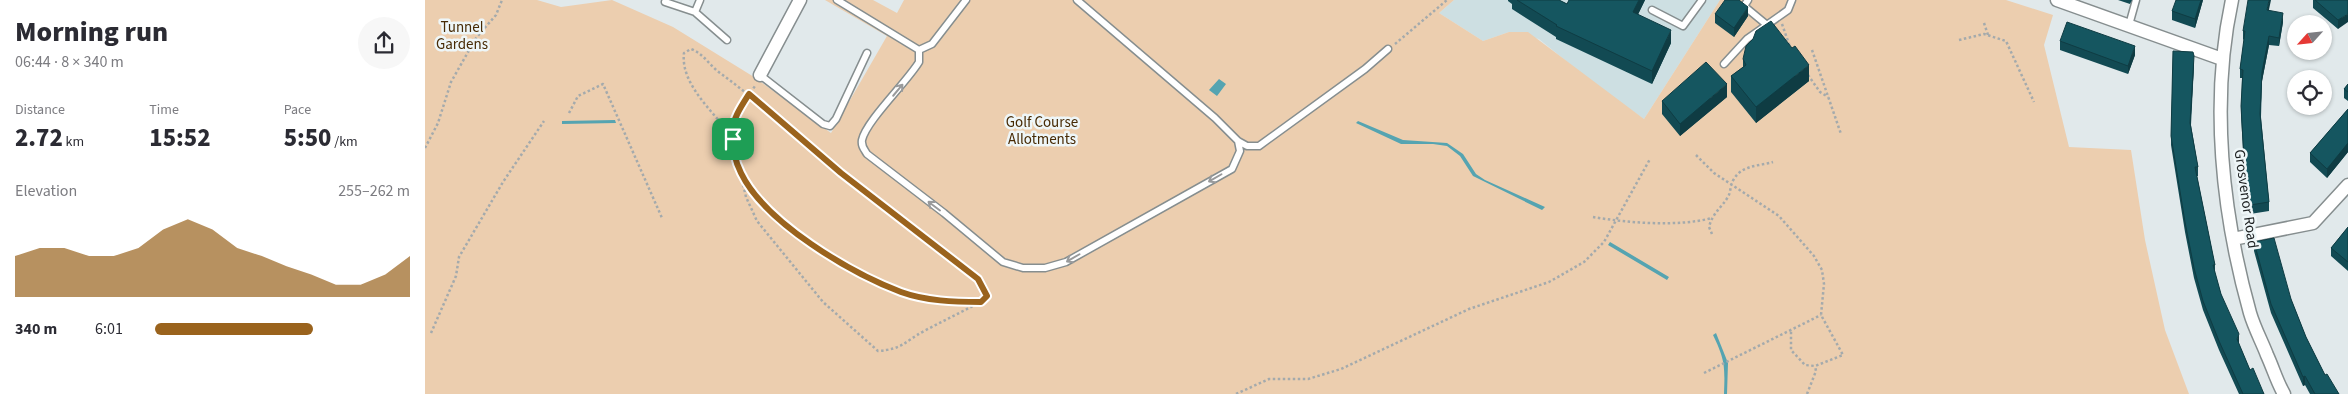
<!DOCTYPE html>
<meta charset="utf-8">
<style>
:root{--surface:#fff;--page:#f7f7f7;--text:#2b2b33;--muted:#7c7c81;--accent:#9a631d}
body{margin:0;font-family:"Source Sans 3",sans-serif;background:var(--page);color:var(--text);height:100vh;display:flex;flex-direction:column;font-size:19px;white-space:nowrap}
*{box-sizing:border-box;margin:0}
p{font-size:16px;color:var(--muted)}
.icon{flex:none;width:28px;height:28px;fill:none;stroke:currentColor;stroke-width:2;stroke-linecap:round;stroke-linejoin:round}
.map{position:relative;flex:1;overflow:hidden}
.drawer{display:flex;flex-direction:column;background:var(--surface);width:425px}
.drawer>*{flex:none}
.needle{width:32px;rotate:243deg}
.tools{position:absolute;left:1862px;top:15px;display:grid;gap:10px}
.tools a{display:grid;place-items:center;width:45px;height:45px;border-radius:50%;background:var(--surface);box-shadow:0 1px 4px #0004;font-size:25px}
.pin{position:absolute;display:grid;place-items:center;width:42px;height:42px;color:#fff;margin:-21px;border-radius:10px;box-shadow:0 2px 8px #0006}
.round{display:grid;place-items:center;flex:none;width:52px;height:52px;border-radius:26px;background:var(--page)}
.headline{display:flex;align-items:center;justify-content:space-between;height:85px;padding:0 15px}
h1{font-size:28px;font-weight:800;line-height:38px}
.metrics{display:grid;grid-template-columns:repeat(3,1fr);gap:8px;height:85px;padding:5px 15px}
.metrics div{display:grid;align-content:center}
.metrics b{font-size:25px;font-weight:800}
.metrics small{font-size:14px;font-weight:400}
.metrics p{font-size:14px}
.chart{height:140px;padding:10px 15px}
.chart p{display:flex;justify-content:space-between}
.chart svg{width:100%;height:90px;margin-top:5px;fill:var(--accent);opacity:.7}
ul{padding:0 15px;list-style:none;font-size:16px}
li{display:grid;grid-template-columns:80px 60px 1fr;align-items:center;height:38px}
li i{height:12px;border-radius:6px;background:var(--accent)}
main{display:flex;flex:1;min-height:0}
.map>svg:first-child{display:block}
.built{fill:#cddfe2}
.green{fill:#ecceaf}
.water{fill:#55a4b1}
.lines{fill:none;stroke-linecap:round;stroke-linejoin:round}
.service-casing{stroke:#868e8f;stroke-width:9}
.minor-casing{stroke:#868e8f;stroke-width:15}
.path{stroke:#a4aaac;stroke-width:2.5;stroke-dasharray:2.5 2.5;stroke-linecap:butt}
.service{stroke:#fff;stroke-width:6}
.minor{stroke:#fff;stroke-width:12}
.wall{fill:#124a53}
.shaded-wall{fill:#0f3c43}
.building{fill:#155660;stroke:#0f3c43}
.oneway{stroke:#999a9b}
.route-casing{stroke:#fff;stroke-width:10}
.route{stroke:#9a631d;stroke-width:6}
.labels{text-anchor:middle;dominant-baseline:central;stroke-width:5;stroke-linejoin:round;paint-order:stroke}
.park-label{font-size:15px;fill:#472a04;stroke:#eef6f8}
.street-label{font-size:15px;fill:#1c1f20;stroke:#eef6f8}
</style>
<main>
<section class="drawer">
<div class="headline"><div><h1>Morning run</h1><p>06:44 · 8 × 340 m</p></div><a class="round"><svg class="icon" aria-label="share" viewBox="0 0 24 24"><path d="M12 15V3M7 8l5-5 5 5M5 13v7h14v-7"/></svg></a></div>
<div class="metrics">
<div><p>Distance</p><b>2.72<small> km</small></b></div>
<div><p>Time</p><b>15:52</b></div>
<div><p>Pace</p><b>5:50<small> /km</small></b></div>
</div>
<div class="chart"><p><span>Elevation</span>255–262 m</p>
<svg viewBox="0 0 160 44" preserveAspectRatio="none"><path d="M0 44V24L10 20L20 20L30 24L40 24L50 20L60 11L70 6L80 11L90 20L100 24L110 29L120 33L130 38L140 38L150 33L160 24V44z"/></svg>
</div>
<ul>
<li><b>340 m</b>6:01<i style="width:62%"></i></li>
</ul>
</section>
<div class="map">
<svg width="1923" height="394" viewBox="0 0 1923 394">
<rect width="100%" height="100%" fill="#e1e9eb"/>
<path class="built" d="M1029 0H1295L1219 119 1172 86 1114 39 1084 32 1058 41 1014 13Z"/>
<path class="green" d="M0 0H112L136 7 187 0 248 27 329 77 406 133 462 36 400 0H448L472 13 479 0H1029L1014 13 1058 41 1084 32H1103L1219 119 1295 0H1581L1628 15 1619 45 1644 147 1706 150 1720 240 1740 330 1764 394H0Z"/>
<path class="water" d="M794 79 801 84 792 96 784 90Z
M190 120 191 123 137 124V121Z
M933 121 978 140 1022 143 1038 154 1051 174 1060 180 1120 207 1117 210 1048 176 1035 156 1022 146 1008 144H976L931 123Z
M1185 242 1244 277 1242 280 1183 245Z
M1291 333 1303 363 1302 394H1299C1300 366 1300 360 1288 335Z"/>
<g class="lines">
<defs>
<path id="service" d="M412 0 494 50 507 44 541 0
M652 0 790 118 813 141 822 146H834L940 69 963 49
M1323 0 1319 6 1342 25
M240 2 270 12 302 40
M1227 10 1258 26 1277 0
M270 12 275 0
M1704 25 1711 0
M494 50V62C482 82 441 121 437 140 436 146 439 149 442 154L519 213 578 262 598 268H620L641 262 807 169 815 151 813 141
M1299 64 1322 39 1363 10 1367 0
M335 75 398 124 405 126 411 119 442 53"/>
<path id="minor" d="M1632 0 1797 59
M1807 0C1785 102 1797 213 1825 313 1829 327 1837 342 1842 355 1848 368 1852 382 1859 394
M335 75 375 0
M1808 239 1888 223 1923 185"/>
</defs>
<use href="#service" class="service-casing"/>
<use href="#minor" class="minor-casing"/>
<path class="path" d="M1559 23 1563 35
M1357 24 1365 47
M1534 40 1559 34 1581 41 1609 102
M970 44 1022 0
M1387 50 1416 134
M1383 75 1395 92 1403 97
M144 113 153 96 178 84 237 218
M308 139C292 114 255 86 259 53L266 49C279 54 284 65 295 73 337 104 375 138 415 172 459 210 508 242 553 279L562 296 556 302C529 302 501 301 477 292 422 272 296 200 308 129 310 113 321 99 330 86
M0 148 13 123 26 82 51 38 71 15 77 0
M1271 155 1289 173 1354 216 1389 256 1397 270 1399 284 1396 315 1418 355 1390 366 1380 365 1366 350V331
M316 175 321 197 332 221 398 302 453 351C478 349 479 342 499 331 518 321 537 312 555 302
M1168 217C1204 223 1253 227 1287 218
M1287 234 1284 227C1287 214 1296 208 1303 197 1306 192 1305 184 1309 179 1317 165 1334 166 1348 162
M6 333 31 276 34 257 78 182 119 121
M1279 373 1396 315
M811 394 844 379H883L916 369 1044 309 1124 282 1159 262 1179 242 1225 159
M1382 394 1391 371 1390 366"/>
<use href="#service" class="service"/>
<use href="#minor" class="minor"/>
</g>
<path class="wall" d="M1083 0H1134L1142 4 1144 0H1220L1213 14 1246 43 1227 84 1131 39V37L1087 9V4L1083 1Z
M1693 0H1707L1705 4Z
M1778 0 1770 28 1747 20V11Z
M1888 0H1923L1913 29 1888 8Z
M1844 10 1858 22 1854 46 1844 45 1837 81 1836 117 1844 202V211L1825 214 1820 185 1816 115 1817 78H1815V69L1819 40 1818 39V31Z
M1290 14 1323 16 1309 37 1290 23Z
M1635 41 1710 55 1703 74 1635 50Z
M1748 51 1769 65 1766 125 1773 167V176H1772L1790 265V273L1796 294 1814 344 1825 370 1839 394H1814L1794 350 1778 310 1769 278 1760 232 1746 145Z
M1318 59 1384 81 1331 123 1306 92V76L1318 67Z
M1923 84V101L1919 98V89Z
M1302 97 1255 136 1237 114V101Z
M1923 109V152L1902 178 1885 162V153Z
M1923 227V271L1906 256V248Z
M1829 242 1866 299 1881 337 1900 375 1914 394H1885L1880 385 1878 386 1846 313 1829 251Z"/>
<path class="shaded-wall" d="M1214 0H1220L1208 25V12Z
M1776 0H1778L1770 28V19Z
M1844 0H1846L1842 19V10Z
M1323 7V16L1309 37V28Z
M1858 13V22L1854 46V38Z
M1923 14V22L1913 29V20Z
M1246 30V43L1227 84V71Z
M1844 36V45L1837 81 1835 123 1837 72Z
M1710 46V55L1703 74V66Z
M1769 56V65L1765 132V123Z
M1384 65V81L1331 123V107Z
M1302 84V97L1255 136V124Z
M1923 143V152L1902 178V169Z
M1814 334V343L1812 348V339Z
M1880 376V385L1878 386V377Z"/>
<path class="building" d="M1092 0H1134L1142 4 1144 0H1214L1208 12 1246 30 1227 71 1131 26 1132 25Z
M1300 0H1314L1323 7 1309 28 1290 14Z
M1751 0H1776L1770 19 1747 11Z
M1823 0H1844L1842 10 1858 13 1854 38 1844 36 1837 72 1835 114 1844 202 1825 205 1820 176 1816 106 1818 70 1815 69 1820 31H1818Z
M1890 0H1923V14L1913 20Z
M1346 21 1367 48 1370 46 1384 65 1331 107 1306 76 1321 65 1318 59 1321 46 1328 39 1331 31Z
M1642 22 1710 46 1703 66 1635 41Z
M1748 51 1768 52 1769 56 1765 123 1773 167H1770L1790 265H1788L1796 294 1814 334 1812 339 1825 370 1828 368 1839 394H1818L1794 341 1778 301 1769 268 1760 222 1746 136Z
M1281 62 1302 84 1255 124 1237 101Z
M1923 84V92L1919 89Z
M1923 109V143L1902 169 1885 153Z
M1923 227V262L1906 248Z
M1849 238 1866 299 1881 337 1900 375 1902 374 1914 394H1890L1880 376 1878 377 1846 304 1829 242Z"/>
<defs><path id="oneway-shaft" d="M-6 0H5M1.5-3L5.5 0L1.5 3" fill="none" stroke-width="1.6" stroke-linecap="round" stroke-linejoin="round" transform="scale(1.25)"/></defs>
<g class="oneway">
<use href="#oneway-shaft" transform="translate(473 90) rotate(-50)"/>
<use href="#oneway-shaft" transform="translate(790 178) rotate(150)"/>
<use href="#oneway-shaft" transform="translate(509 206) rotate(-143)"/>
<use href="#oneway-shaft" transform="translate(648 258) rotate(150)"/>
</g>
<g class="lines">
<defs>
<path id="route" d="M324 94 416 173 553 279 562 296 556 302C529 302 501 301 476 292 426 273 340 223 316 173 310 161 307 145 307 132 308 118 317 105 324 94Z"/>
</defs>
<use href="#route" class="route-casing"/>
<use href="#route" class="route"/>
</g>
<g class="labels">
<g class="park-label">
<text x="37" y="27">Tunnel<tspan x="37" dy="17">Gardens</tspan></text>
<text x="617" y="122">Golf Course<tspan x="617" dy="17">Allotments</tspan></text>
</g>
<g class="street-label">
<text transform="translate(1821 199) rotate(82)">Grosvenor Road</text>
</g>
</g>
</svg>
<div class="tools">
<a><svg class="needle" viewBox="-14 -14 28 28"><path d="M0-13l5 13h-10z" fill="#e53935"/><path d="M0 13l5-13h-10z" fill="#7c7c81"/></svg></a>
<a><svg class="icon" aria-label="locate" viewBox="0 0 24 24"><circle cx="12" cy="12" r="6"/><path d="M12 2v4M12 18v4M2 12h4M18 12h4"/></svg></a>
</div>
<div class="pin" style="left:308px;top:139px;background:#1e9e55"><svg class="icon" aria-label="arrive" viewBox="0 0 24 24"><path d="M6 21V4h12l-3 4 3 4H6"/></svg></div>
</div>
</main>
